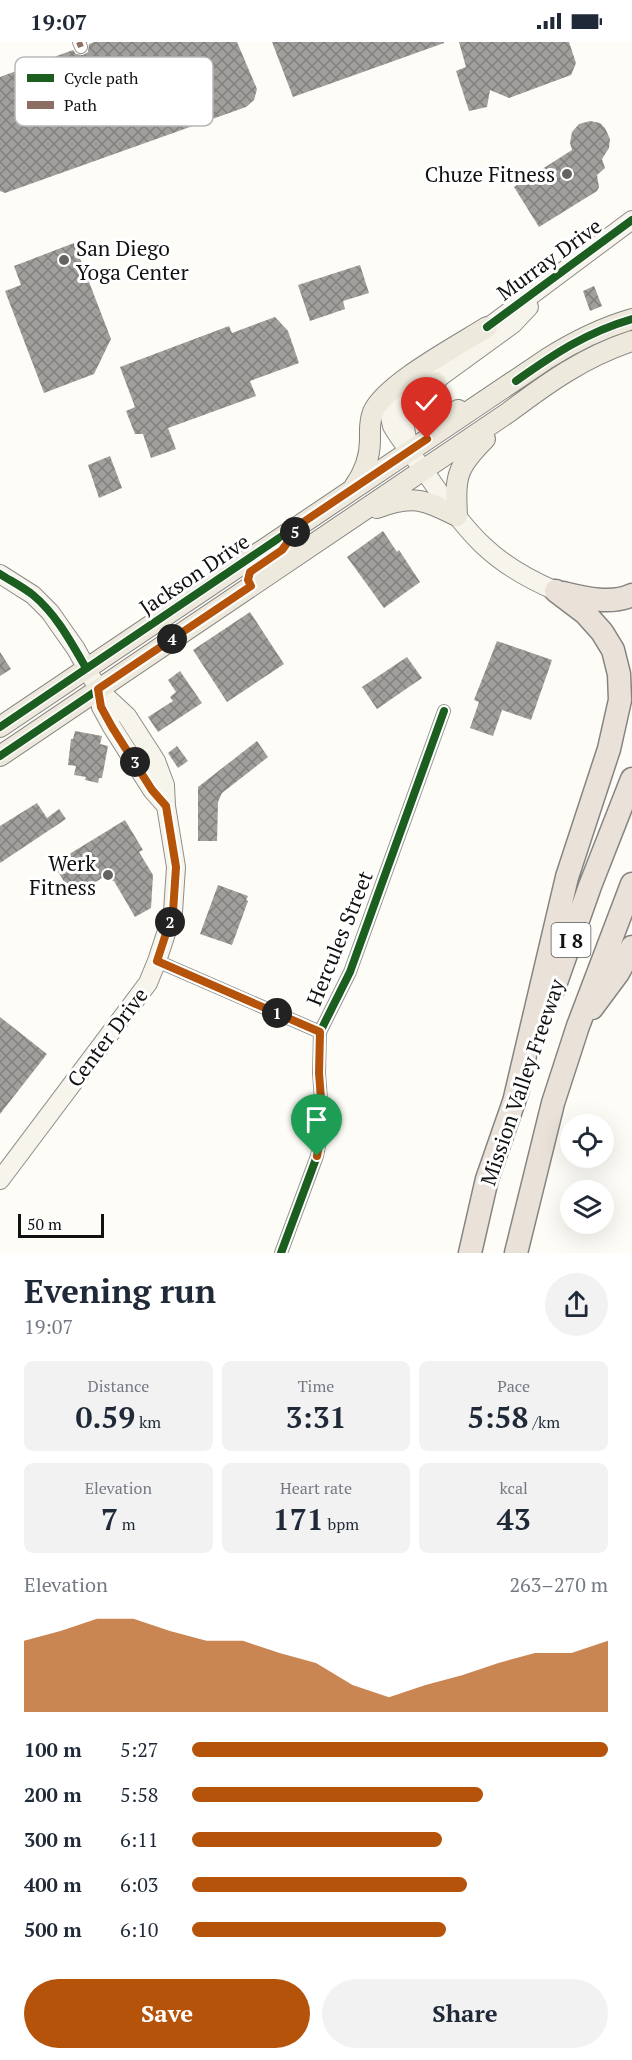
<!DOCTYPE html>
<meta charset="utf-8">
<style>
:root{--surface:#fff;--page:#f2f2f3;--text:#1f2937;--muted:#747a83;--accent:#b45309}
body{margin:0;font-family:"PT Serif",serif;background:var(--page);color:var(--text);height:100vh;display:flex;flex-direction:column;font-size:22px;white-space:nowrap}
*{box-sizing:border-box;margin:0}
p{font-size:20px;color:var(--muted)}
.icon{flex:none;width:33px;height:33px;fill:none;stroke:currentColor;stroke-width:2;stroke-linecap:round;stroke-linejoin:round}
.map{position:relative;height:1211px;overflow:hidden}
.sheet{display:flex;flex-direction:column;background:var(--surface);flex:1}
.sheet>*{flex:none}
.tools{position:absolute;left:560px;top:1072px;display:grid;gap:12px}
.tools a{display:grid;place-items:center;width:54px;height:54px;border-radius:50%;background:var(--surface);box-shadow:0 6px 24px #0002;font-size:30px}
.scale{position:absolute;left:18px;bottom:15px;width:86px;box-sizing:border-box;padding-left:6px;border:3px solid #111;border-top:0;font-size:16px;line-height:21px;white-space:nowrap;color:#111;-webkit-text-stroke:4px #fff;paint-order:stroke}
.pin{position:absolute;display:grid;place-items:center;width:51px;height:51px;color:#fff;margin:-62px -26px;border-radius:50% 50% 50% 0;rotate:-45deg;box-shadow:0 0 6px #0007}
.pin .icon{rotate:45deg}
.km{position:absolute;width:30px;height:30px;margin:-15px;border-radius:50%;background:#222;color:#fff;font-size:16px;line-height:30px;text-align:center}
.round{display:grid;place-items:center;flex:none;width:63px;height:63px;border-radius:32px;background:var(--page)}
.overview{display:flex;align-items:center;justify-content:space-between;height:102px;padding:0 24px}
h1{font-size:33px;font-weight:700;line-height:45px}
.metrics{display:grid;grid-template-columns:repeat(3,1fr);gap:9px;height:102px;padding:6px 24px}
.metrics div{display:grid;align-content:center;border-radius:9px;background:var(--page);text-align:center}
.metrics b{font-size:30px;font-weight:700}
.metrics small{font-size:16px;font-weight:400}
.metrics p{font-size:16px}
.chart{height:168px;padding:12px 24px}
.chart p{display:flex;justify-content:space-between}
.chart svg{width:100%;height:108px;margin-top:6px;fill:var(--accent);opacity:.7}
.cta{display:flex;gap:12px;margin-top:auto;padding:12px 24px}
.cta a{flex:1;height:69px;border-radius:36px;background:var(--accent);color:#fff;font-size:24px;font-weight:700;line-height:69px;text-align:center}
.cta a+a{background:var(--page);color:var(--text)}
ul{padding:0 24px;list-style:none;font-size:20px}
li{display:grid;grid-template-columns:96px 72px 1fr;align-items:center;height:45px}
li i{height:15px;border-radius:8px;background:var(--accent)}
.status{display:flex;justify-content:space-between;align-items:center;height:42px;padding:0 30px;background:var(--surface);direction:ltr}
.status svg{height:16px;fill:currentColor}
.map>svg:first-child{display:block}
.building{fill:url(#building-cross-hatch)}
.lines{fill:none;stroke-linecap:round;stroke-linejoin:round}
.street-casing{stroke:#979795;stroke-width:14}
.secondary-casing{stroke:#8e8d8b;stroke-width:20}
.primary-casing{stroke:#858482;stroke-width:22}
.highway-casing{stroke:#858482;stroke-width:25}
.street{stroke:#fffffe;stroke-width:12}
.secondary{stroke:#f6f4eb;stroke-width:18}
.primary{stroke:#ede9dc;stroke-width:20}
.highway{stroke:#eae1d8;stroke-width:22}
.quiet{stroke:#8d6e63;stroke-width:6;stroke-dasharray:12 6;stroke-linecap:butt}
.cycleway-casing{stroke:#fff;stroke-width:11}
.cycleway{stroke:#1b5e20;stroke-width:8}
.route-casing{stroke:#fff;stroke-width:12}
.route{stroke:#b45309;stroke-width:8}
.poi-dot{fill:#646362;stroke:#fff;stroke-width:2}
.labels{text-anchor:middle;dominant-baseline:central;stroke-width:6;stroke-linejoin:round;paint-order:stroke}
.shield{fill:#fff;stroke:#585858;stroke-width:1.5}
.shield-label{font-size:20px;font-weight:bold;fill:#111}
.poi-label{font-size:21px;fill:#111;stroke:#fff;text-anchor:end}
.street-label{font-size:21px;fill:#111;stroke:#fff}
.key{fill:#fff;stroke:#b8b8b8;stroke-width:1.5}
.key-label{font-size:16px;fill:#111}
</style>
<div class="status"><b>19:07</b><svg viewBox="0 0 49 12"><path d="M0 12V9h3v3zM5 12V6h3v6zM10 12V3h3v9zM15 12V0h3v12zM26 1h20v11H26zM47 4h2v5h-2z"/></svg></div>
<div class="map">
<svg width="632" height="1211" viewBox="0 0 632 1211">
<defs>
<pattern id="building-cross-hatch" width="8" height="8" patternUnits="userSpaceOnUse" patternTransform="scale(1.5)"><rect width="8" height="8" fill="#a19f9c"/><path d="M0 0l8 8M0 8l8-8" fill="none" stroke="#82807e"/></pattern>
</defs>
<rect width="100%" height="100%" fill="#fdfcf7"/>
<path class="building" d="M94 0H237L257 47 254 58 246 65 5 151 0 149V35L73 8 76 12 83 13 88 10 89 2Z
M272 0H444V1L293 55Z
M459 0H569L576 21 571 33 509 56 490 48 487 65 469 69 456 29 466 25Z
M590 79 600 81 605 86 610 97 609 106 602 117 605 126 597 133 599 145 597 149 539 185 514 145 572 108 570 101 572 90 579 82Z
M74 201 111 297 94 332 44 351 5 249 21 243 14 224Z
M360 223 369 251 343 259 345 267 310 279 298 243Z
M594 244 602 264 590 269 583 249Z
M275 275 288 289 299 321 250 339 256 354 168 386 176 407 151 416 143 392H135L126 369 135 365 120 325 229 284 232 291Z
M110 414 122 446 99 456 88 423Z
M383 489 397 510 399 508 420 540 384 566 347 515Z
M250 570 284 622 227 660 193 608Z
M497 599 552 618 531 678 502 668 493 694 470 686 479 660 474 658Z
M0 610 11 627 0 634Z
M407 615 422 636 377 667 362 645Z
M180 629 202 661 158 690 148 675 173 659 170 655 176 650 168 638Z
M75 689 102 694 100 702 108 704 102 736H99L98 741 85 738 86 735 74 733 76 724 68 723 71 697H73Z
M257 699 268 715 222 751 218 760 217 799H198V745Z
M177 704 188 719 178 726 168 711Z
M37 761 47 776 59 767 66 777 0 821V784Z
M125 778 143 808 139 810 153 833 151 866 135 875 114 839 102 836 73 854 53 822Z
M218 843 248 854 246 858 248 859 232 903 200 892Z
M0 975 47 1012 0 1072Z"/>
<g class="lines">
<defs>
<path id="street" d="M79 0 81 5
M157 919 320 990
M281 1211 317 1114 323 1084 319 1031 320 990 350 930 444 669"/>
<path id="secondary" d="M475 295 632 178
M437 325 396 362 390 375 392 384C403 403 418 420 430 437 469 493 492 522 556 549
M408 402 404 380V373L414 354 513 282 529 265
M0 532 33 553 50 570 76 607 98 647 127 674 156 719 165 743 166 764 176 825 173 870 157 919 148 941 0 1138
M98 647 101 665 112 685 152 748 166 764"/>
<path id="primary" d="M436 340C432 344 426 349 425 356 423 367 434 379 446 376 450 374 454 371 458 368
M354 445C364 431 370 415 370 398 370 388 369 380 373 370 385 342 459 303 487 285
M377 466C413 452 424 458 457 474 455 434 456 426 485 397
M0 685 548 316C575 299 601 286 632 277
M0 714 509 370C549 340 584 315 632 299"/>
<path id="highway" d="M563 551C584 556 611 563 632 553
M554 946 590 844 632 737
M592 966 618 931 632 905
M514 1060 567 835 609 707 620 658 619 632 613 608 602 590 585 571 556 549
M470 1211 487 1137 518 1048
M516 1211 553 1061 578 984 632 842"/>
</defs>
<use href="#street" class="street-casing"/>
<use href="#secondary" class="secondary-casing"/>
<use href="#primary" class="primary-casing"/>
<use href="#highway" class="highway-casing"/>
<use href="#street" class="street"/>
<use href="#secondary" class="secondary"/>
<use href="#primary" class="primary"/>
<use href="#highway" class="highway"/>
<path class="quiet" d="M79 0 81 5"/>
<defs>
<path id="cycleway" d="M487 285 632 178
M516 339C554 312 587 290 632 277
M0 532C11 539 23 545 33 553 56 572 71 600 86 626
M0 685 409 408
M0 714 251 544
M281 1211 317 1114 323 1084 319 1031 320 990 350 930 444 669"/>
</defs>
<use href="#cycleway" class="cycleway-casing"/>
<use href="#cycleway" class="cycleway"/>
</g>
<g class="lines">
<defs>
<path id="route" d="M317 1114 323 1083 319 1031 320 990 157 919 173 870 176 825 166 764 152 748 112 685 101 665 98 647 251 544 248 538 250 530 282 508 302 481 427 397"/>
</defs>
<use href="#route" class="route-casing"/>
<use href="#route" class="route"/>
</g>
<g class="poi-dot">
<circle cx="567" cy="132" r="6"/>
<circle cx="64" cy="218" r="6"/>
<circle cx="108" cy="833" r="6"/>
</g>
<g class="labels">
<rect class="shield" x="551.5" y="881" width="39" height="34" rx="4.5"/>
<g class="shield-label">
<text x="571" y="898">I 8</text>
</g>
<g class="poi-label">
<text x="555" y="132">Chuze Fitness</text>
<text x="76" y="206" text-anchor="start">San Diego<tspan x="76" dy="24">Yoga Center</tspan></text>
<text x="96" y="821">Werk<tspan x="96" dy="24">Fitness</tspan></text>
</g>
<g class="street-label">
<text transform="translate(549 217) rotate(-36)">Murray Drive</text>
<text transform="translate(194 532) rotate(-34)">Jackson Drive</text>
<text transform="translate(339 896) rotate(-68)">Hercules Street</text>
<text transform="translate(107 995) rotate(-53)">Center Drive</text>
<text transform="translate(522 1040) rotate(-71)">Mission Valley Freeway</text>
</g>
</g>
<rect x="15" y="15" width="198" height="69" rx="9" class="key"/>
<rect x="27" y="32" width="27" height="8" fill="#1b5e20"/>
<rect x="27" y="59" width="27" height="8" fill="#8d6e63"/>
<g class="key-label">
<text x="64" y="42">Cycle path</text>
<text x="64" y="69">Path</text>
</g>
</svg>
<div class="tools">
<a><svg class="icon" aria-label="locate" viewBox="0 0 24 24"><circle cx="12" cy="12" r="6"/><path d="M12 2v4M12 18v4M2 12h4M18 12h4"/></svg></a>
<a><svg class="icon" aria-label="layers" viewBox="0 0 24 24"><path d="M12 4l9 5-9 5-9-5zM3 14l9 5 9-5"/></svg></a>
</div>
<div class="scale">50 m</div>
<div class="pin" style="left:317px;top:1114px;background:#1e9e55"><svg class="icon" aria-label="arrive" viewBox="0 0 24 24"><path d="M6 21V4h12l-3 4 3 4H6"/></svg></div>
<div class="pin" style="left:427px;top:397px;background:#d93025"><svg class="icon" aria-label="check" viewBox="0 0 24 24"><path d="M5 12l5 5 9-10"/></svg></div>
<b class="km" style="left:277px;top:971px">1</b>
<b class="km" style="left:170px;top:880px">2</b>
<b class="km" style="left:135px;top:720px">3</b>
<b class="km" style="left:172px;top:597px">4</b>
<b class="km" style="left:295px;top:490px">5</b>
</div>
<section class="sheet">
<div class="overview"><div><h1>Evening run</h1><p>19:07</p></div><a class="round"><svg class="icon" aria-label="share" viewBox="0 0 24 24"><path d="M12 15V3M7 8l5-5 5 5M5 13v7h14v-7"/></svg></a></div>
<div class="metrics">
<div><p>Distance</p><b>0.59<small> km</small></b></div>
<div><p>Time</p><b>3:31</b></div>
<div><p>Pace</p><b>5:58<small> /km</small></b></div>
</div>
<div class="metrics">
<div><p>Elevation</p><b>7<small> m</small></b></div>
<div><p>Heart rate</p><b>171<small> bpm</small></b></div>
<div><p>kcal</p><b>43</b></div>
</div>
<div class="chart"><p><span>Elevation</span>263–270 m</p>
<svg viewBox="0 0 160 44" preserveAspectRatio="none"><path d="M0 44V15L10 11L20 6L30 6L40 11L50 15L60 15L70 20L80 24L90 33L100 38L110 33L120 29L130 24L140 20L150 20L160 15V44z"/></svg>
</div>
<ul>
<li><b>100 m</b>5:27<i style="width:100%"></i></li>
<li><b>200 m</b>5:58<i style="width:70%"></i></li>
<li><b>300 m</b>6:11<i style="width:60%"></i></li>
<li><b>400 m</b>6:03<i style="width:66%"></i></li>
<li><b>500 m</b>6:10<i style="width:61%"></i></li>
</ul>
<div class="cta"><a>Save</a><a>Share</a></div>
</section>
